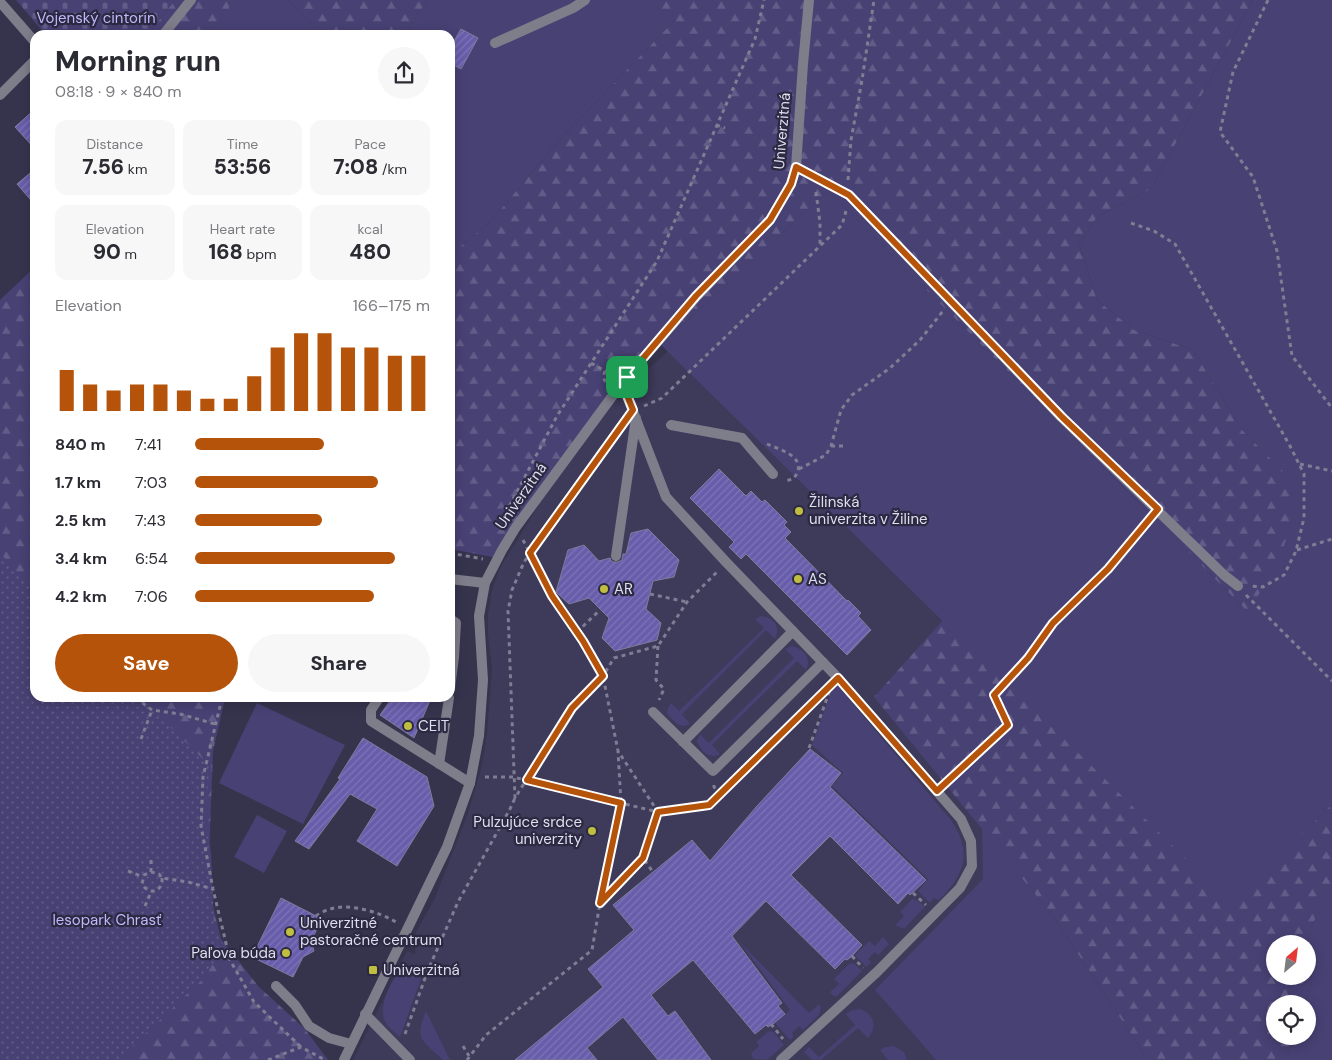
<!DOCTYPE html>
<meta charset="utf-8">
<style>
:root{--surface:#fff;--page:#f7f7f7;--text:#2b2b33;--muted:#7c7c81;--accent:#b45309}
body{margin:0;font-family:"DM Sans",sans-serif;background:var(--page);color:var(--text);height:100vh;display:flex;flex-direction:column;font-size:19px;white-space:nowrap}
*{box-sizing:border-box;margin:0}
p{font-size:16px;color:var(--muted)}
.icon{flex:none;width:28px;height:28px;fill:none;stroke:currentColor;stroke-width:2;stroke-linecap:round;stroke-linejoin:round}
.map{position:relative;flex:1;overflow:hidden}
.drawer{position:absolute;left:30px;top:30px;width:425px;height:672px;display:flex;flex-direction:column;background:var(--surface);border-radius:15px;box-shadow:0 2px 12px #0003}
.drawer>*{flex:none}
.needle{width:32px;rotate:28deg}
.tools{position:absolute;left:1266px;top:935px;display:grid;gap:10px}
.tools a{display:grid;place-items:center;width:50px;height:50px;border-radius:50%;background:var(--surface);box-shadow:0 2px 12px #0003;font-size:25px}
.pin{position:absolute;display:grid;place-items:center;width:42px;height:42px;color:#fff;margin:-21px;border-radius:10px;box-shadow:0 2px 8px #0006}
.round{display:grid;place-items:center;flex:none;width:52px;height:52px;border-radius:26px;background:var(--page)}
.summary{display:flex;align-items:center;justify-content:space-between;height:85px;padding:0 25px}
h1{font-size:28px;font-weight:800;line-height:38px}
.metrics{display:grid;grid-template-columns:repeat(3,1fr);gap:8px;height:85px;padding:5px 25px}
.metrics div{display:grid;align-content:center;border-radius:12px;background:var(--page);text-align:center}
.metrics b{font-size:21px;font-weight:800}
.metrics small{font-size:14px;font-weight:400}
.metrics p{font-size:14px}
.chart{height:140px;padding:10px 25px}
.chart p{display:flex;justify-content:space-between}
.chart svg{width:100%;height:90px;margin-top:5px;stroke:var(--accent);stroke-width:6}
.primary-button{display:flex;gap:10px;margin-top:auto;padding:10px 25px}
.primary-button a{flex:1;height:58px;border-radius:30px;background:var(--accent);color:#fff;font-size:20px;font-weight:800;line-height:58px;text-align:center}
.primary-button a+a{background:var(--page);color:var(--text)}
ul{padding:0 25px;list-style:none;font-size:16px}
li{display:grid;grid-template-columns:80px 60px 1fr;align-items:center;height:38px}
li i{height:12px;border-radius:6px;background:var(--accent)}
.map>svg:first-child{display:block}
.built{fill:#3d3a5a}
.grass{fill:#484174}
.forest{fill:url(#forest-firs);fill-rule:evenodd}
.cemetery{fill:url(#cemetery-stones)}
.park{fill:url(#park-dots)}
.building{fill:url(#building-hatch);stroke:#7e7c99}
.lines{fill:none;stroke-linecap:round;stroke-linejoin:round}
.path{stroke:#7f7d93;stroke-width:3;stroke-dasharray:4 4;stroke-linecap:butt}
.service{stroke:#7e7d8a;stroke-width:10}
.minor{stroke:#7e7d8a;stroke-width:10}
.route-casing{stroke:#fff;stroke-width:10}
.route{stroke:#b45309;stroke-width:6}
.poi-dot{fill:#c0be41;stroke:#2c2942;stroke-width:2}
.labels{text-anchor:middle;dominant-baseline:central;stroke-width:4.5;stroke-linejoin:round;paint-order:stroke}
.park-label{font-size:15px;fill:#bfb9fa;stroke:#2c2942}
.street-label{font-size:15px;fill:#dfdeef;stroke:#2c2942}
.poi-label{font-size:15px;fill:#dfdeef;stroke:#2c2942;text-anchor:start}
</style>
<div class="map">
<svg width="1332" height="1060" viewBox="0 0 1332 1060">
<defs>
<pattern id="forest-firs" width="22" height="20" patternUnits="userSpaceOnUse" patternTransform="scale(1.25)"><rect width="22" height="20" fill="#484174"/><path d="M5 1l3.5 6h-7zM16 11l3.5 6h-7z" fill="#625c88"/></pattern>
<pattern id="cemetery-stones" width="16" height="16" patternUnits="userSpaceOnUse" patternTransform="scale(1.25)"><rect width="16" height="16" fill="#484174"/><path d="M2 7V4a2 2 0 0 1 4 0v3zM10 15v-3a2 2 0 0 1 4 0v3z" fill="#625c88"/></pattern>
<pattern id="park-dots" width="8" height="8" patternUnits="userSpaceOnUse" patternTransform="scale(1.25)"><rect width="8" height="8" fill="#484174"/><path d="M2 2h.1M6 6h.1" fill="none" stroke="#625c88" stroke-width="1.8" stroke-linecap="round"/></pattern>
<pattern id="building-hatch" width="6" height="6" patternUnits="userSpaceOnUse" patternTransform="scale(1.25)"><rect width="6" height="6" fill="#685dab"/><path d="M-1 1l2-2M0 6l6-6M5 7l2-2" fill="none" stroke="#7d74b7"/></pattern>
</defs>
<rect width="100%" height="100%" fill="#36344d"/>
<path class="built" d="M823 155 1100 463 976 631 1124 777 974 1060H353L407 951 415 954 416 932 434 900 468 813 481 770 487 734 492 669 488 635V614L492 590 500 568 548 490 615 400 697 324Z"/>
<path class="grass" d="M229 0H288L321 35H205L228 9Z
M428 0H641L677 18 563 136 490 222 450 255V35H404Z
M1253 0H1332V804L1231 904 661 345 828 191 1247 611 1293 481 1242 430 1193 350 1134 330 1097 300 1079 244 1097 217 1151 189Z
M761 616C774 618 781 626 775 639L766 630 682 714 690 724 685 726 678 725 667 714 668 707 671 703 679 711 764 628 755 619Z
M792 646C804 649 812 658 806 670L797 661 712 745 720 754C709 760 701 751 697 741L700 734 709 743 794 658 785 649Z
M836 684 951 820C973 853 965 874 939 900L934 898 930 903 918 891 928 879 832 786 843 773 812 745 833 687Z
M257 703 345 745 303 824 219 783Z
M257 815 287 831 264 873 234 857Z
M982 828 1053 916 1148 1060H936L875 990 983 879Z
M1332 893V1060H1284L1288 1054 1294 1036H1308V1004H1305L1312 983 1308 934 1323 901Z
M912 899 917 900 925 907 904 929 895 925 904 916 900 912Z
M883 937 889 944 878 955 875 952 868 959 871 962 866 967 855 955 869 941 875 946Z
M738 940 809 1013 819 1004 821 1007 819 1015 803 1030 799 1026 792 1033 794 1036 790 1040 775 1023 790 1010Z
M850 963 855 964 862 971 837 996H833L830 992 839 984 834 979Z
M399 969 421 979 400 1037C394 1032 386 1026 384 1019 379 1002 392 983 399 969Z
M860 1009C874 1014 878 1026 868 1038L858 1028 821 1060H812L804 1052 809 1047 819 1057 855 1025 846 1014 852 1010Z
M426 1011 450 1060H443C422 1040 414 1040 426 1011Z
M769 1031 774 1032 784 1045 767 1060 753 1059 751 1053 759 1046 756 1042Z
M894 1046 904 1052 907 1060H888L880 1050 885 1047Z"/>
<path class="forest" d="M175 0H229V9L205 35H147Z
M288 0H428L404 35H321Z
M641 0H1253L1151 189 1097 217 1079 244 1097 300 1134 330 1193 350 1242 430 1293 481 1295 512 1282 552 1271 577 1247 611 828 191 661 345 563 461 493 557 450 549V255L490 222 563 136 676 19Z
M35 267V698H225L213 751 208 885 221 939 259 987 304 1028 328 1060H0V300Z
M943 620 1231 903 1332 804V893L1323 902 1308 934 1312 983 1305 1004H1275V1036H1294L1288 1054 1284 1060H1148L1053 916 874 697ZM1275 944H1308V976H1275Z"/>
<path class="cemetery" d="M16 0H175L147 35H46Z"/>
<path class="park" d="M0 553 35 591V698H141L212 768 208 783 205 820 211 853 214 929 224 946 205 977 118 1060H0Z"/>
<path class="building" d="M461 29 478 38 461 69 450 63V48Z
M35 109V149L15 127Z
M35 169V205L17 184Z
M719 469 746 496 751 491 762 502 765 500 787 522 784 525 791 532 785 538 847 601 848 600 861 613 858 616 871 630 847 655 746 554 741 559 729 547 734 542 690 498Z
M648 529 679 560 674 577 653 581 646 609 661 623 657 640 615 651 602 638 609 618 589 598 569 604 556 592 568 550 584 545 599 561 610 558 612 562H618L622 560 623 554H626L631 533Z
M392 698H431L414 738 380 715Z
M363 738 427 777 434 806 397 866 357 841 377 809 350 794 309 849 295 841 340 779 338 778Z
M810 749 841 773 830 787 926 880 910 895 908 893 898 904 830 836 791 875 862 945 852 956 847 960 845 959 835 969 766 901 732 936 782 1003 778 1006 785 1014 773 1024 768 1027 766 1025 755 1034 693 960 651 995 668 1016 675 1011 711 1060H658L623 1017 587 1048 597 1060H515L603 987 588 969 634 930 613 905 692 840 710 861 757 806Z
M281 898 322 919 311 941 314 951 303 957 293 977 252 957Z"/>
<g class="lines">
<path class="path" d="M1268 0 1233 72 1220 132 1253 177 1277 251 1292 356 1332 408
M716 125 725 128
M848 180 851 140 862 80 874 0
M816 192 820 223V245
M1131 223 1154 231 1175 244 1290 446 1304 474V518L1296 551 1284 575 1263 587 1251 586
M591 363 605 371H613
M605 371 603 378 606 382
M644 406 662 398 820 246 842 225 846 211
M620 428 524 562 512 590 508 611 515 798 571 708 603 676 614 658 658 646 687 602 718 571
M767 444C778 449 805 456 797 473 795 478 791 480 785 481
M831 446H844
M1300 464 1332 471
M799 469 826 455 831 446 841 410 852 395 890 368 920 340 943 311
M502 520 557 416 657 261 755 39 764 0
M523 540 552 596 583 641 603 676 618 751 658 812 709 805 828 688
M1297 550 1332 539
M450 553 483 559
M650 594 687 602
M1246 595 1332 681
M577 632 600 610
M658 646 656 680 664 689 659 700
M136 698 152 710 180 714 215 724
M222 698 203 777 201 826 213 889 230 960 254 1002 301 1047
M141 739 152 710
M809 748 830 690
M485 777H513L658 812 643 858
M946 783 1008 725 994 695 1028 658 1053 623 1108 569 1148 521
M714 785V787L720 794
M128 871 143 877
M151 872V858
M162 878C163 892 149 896 142 884L144 875 151 872 159 874 162 878 188 882 213 889
M913 893 926 905
M600 903 621 803 618 751
M145 906 151 892
M316 916C320 914 325 910 330 909 350 903 379 912 396 922
M852 956 863 968
M404 966 426 977
M771 1024 783 1039
M405 1034 428 970 458 902 509 811 515 798
M463 1046 469 1056
M268 1060 301 1047 325 1060
M467 1060 486 1035 592 950 600 903 643 858 653 872"/>
<path class="service" d="M495 43 573 8 585 0
M796 167 849 195 1061 417 1224 575 1238 586
M622 383 666 497 726 562 838 678 961 819 971 841 972 866 960 888 877 972 781 1060
M671 425 742 438 773 474
M616 556 636 418
M450 579 485 583
M450 619 456 623 454 657 450 688
M379 698 371 710V721L470 783
M653 712 713 771 823 662
M683 742 793 631
M439 764 449 698
M276 986 295 1005 309 1026 329 1038 351 1044
M365 1014 410 1060"/>
<path class="minor" d="M0 2 35 42
M163 35 191 0
M0 95 35 60
M344 1060 447 847 470 783 479 736 483 680 479 616 485 583 502 550 516 527 622 383 697 296 770 220 791 184 796 167 803 64 809 0"/>
</g>
<g class="lines">
<defs>
<path id="route" d="M796 167 849 195 1062 417 1158 509 1108 569 1053 623 1028 658 994 695 1008 725 937 791 838 678 709 805 658 812 643 858 600 903 621 803 527 780 572 708 603 676 583 641 552 596 530 553 633 410 622 383 696 296 770 220 791 184Z"/>
</defs>
<use href="#route" class="route-casing"/>
<use href="#route" class="route"/>
</g>
<g class="poi-dot">
<circle cx="799" cy="511" r="5"/>
<circle cx="798" cy="579" r="5"/>
<circle cx="604" cy="589" r="5"/>
<circle cx="408" cy="726" r="5"/>
<circle cx="592" cy="831" r="5"/>
<circle cx="290" cy="932" r="5"/>
<circle cx="286" cy="953" r="5"/>
<rect x="368" y="965" width="10" height="10" rx="2.5"/>
</g>
<g class="labels">
<g class="park-label">
<text x="96" y="18">Vojenský cintorín</text>
<text x="107" y="920">lesopark Chrasť</text>
</g>
<g class="street-label">
<text transform="translate(782 131) rotate(-85)">Univerzitná</text>
<text transform="translate(521 496) rotate(-55)">Univerzitná</text>
</g>
<g class="poi-label">
<text x="809" y="502">Žilinská<tspan x="809" dy="17">univerzita v Žiline</tspan></text>
<text x="808" y="579">AS</text>
<text x="614" y="589">AR</text>
<text x="418" y="726">CEIT</text>
<text x="582" y="822" text-anchor="end">Pulzujúce srdce<tspan x="582" dy="17">univerzity</tspan></text>
<text x="300" y="923">Univerzitné<tspan x="300" dy="17">pastoračné centrum</tspan></text>
<text x="276" y="953" text-anchor="end">Paľova búda</text>
<text x="383" y="970">Univerzitná</text>
</g>
</g>
</svg>
<div class="tools">
<a><svg class="needle" viewBox="-14 -14 28 28"><path d="M0-13l5 13h-10z" fill="#e53935"/><path d="M0 13l5-13h-10z" fill="#7c7c81"/></svg></a>
<a><svg class="icon" aria-label="locate" viewBox="0 0 24 24"><circle cx="12" cy="12" r="6"/><path d="M12 2v4M12 18v4M2 12h4M18 12h4"/></svg></a>
</div>
<div class="pin" style="left:627px;top:377px;background:#1e9e55"><svg class="icon" aria-label="arrive" viewBox="0 0 24 24"><path d="M6 21V4h12l-3 4 3 4H6"/></svg></div>
<section class="drawer">
<div class="summary"><div><h1>Morning run</h1><p>08:18 · 9 × 840 m</p></div><a class="round"><svg class="icon" aria-label="share" viewBox="0 0 24 24"><path d="M12 15V3M7 8l5-5 5 5M5 13v7h14v-7"/></svg></a></div>
<div class="metrics">
<div><p>Distance</p><b>7.56<small> km</small></b></div>
<div><p>Time</p><b>53:56</b></div>
<div><p>Pace</p><b>7:08<small> /km</small></b></div>
</div>
<div class="metrics">
<div><p>Elevation</p><b>90<small> m</small></b></div>
<div><p>Heart rate</p><b>168<small> bpm</small></b></div>
<div><p>kcal</p><b>480</b></div>
</div>
<div class="chart"><p><span>Elevation</span>166–175 m</p>
<svg viewBox="0 0 160 44" preserveAspectRatio="none"><path d="M5 44V24M15 44V31M25 44V34M35 44V31M45 44V31M55 44V34M65 44V38M75 44V38M85 44V27M95 44V13M105 44V6M115 44V6M125 44V13M135 44V13M145 44V17M155 44V17"/></svg>
</div>
<ul>
<li><b>840 m</b>7:41<i style="width:55%"></i></li>
<li><b>1.7 km</b>7:03<i style="width:78%"></i></li>
<li><b>2.5 km</b>7:43<i style="width:54%"></i></li>
<li><b>3.4 km</b>6:54<i style="width:85%"></i></li>
<li><b>4.2 km</b>7:06<i style="width:76%"></i></li>
</ul>
<div class="primary-button"><a>Save</a><a>Share</a></div>
</section>
</div>
